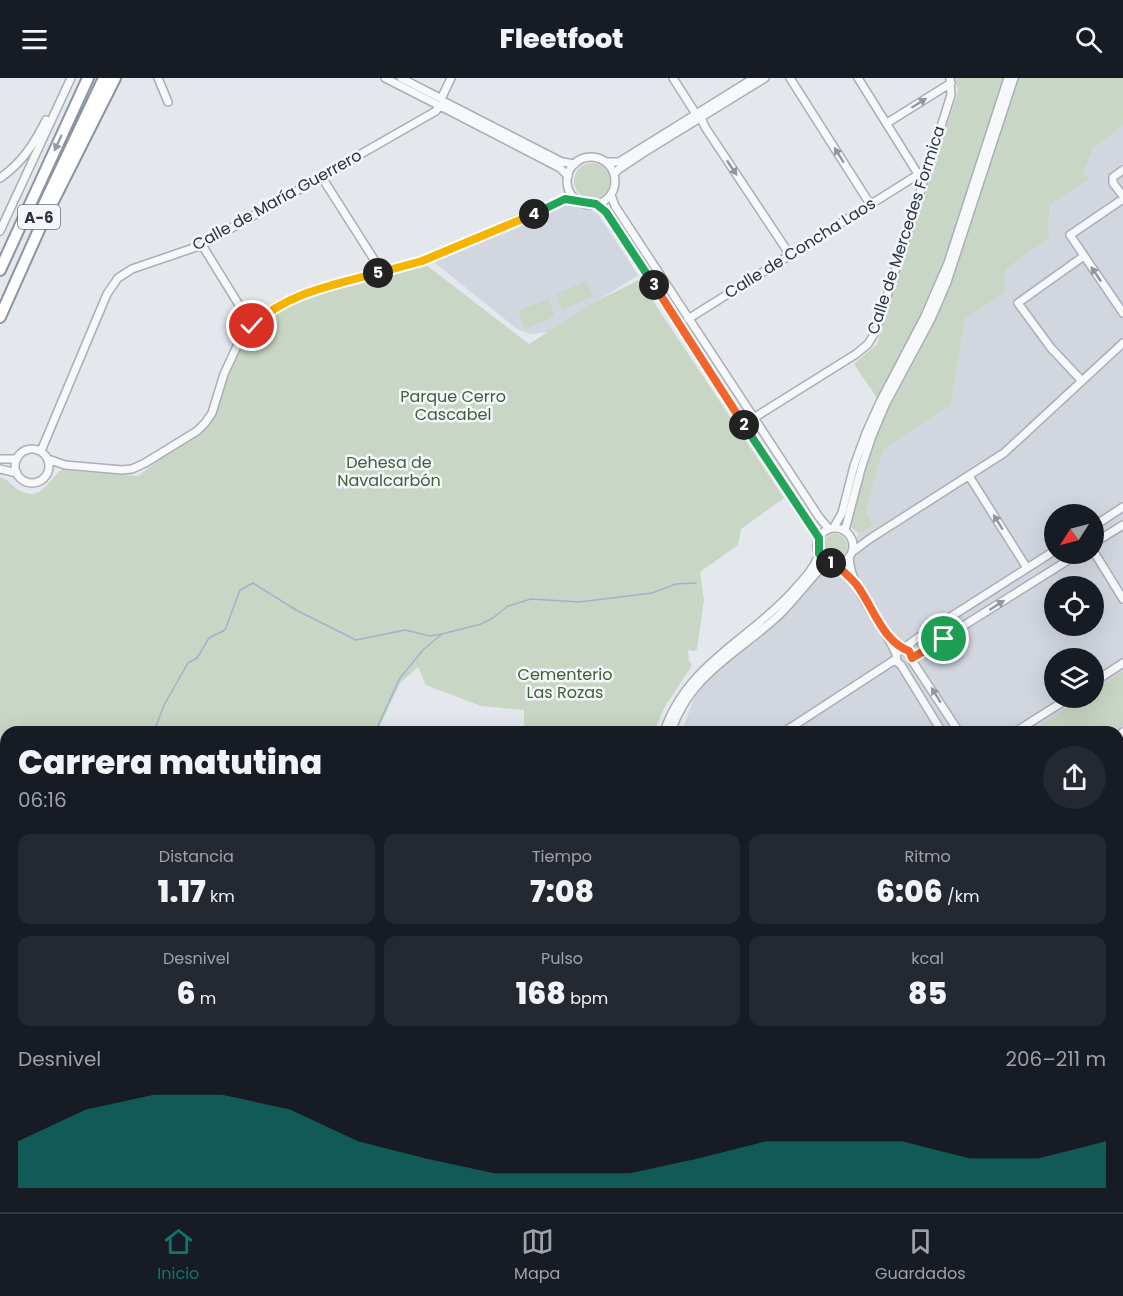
<!DOCTYPE html>
<html lang="es">
<meta charset="utf-8">
<style>
:root{--surface:#171b24;--page:#242831;--text:#f1f3f6;--muted:#9ea1a6;--line:#363941;--accent:#0f766e}
body{margin:0;font-family:Poppins,sans-serif;background:var(--page);color:var(--text);height:100vh;display:flex;flex-direction:column;font-size:22px;white-space:nowrap}
*{box-sizing:border-box;margin:0}
p{font-size:20px;color:var(--muted)}
.icon{flex:none;width:33px;height:33px;fill:none;stroke:currentColor;stroke-width:2;stroke-linecap:round;stroke-linejoin:round}
.map{position:relative;flex:1;overflow:hidden}
.panel{position:absolute;left:0px;top:648px;width:1124px;height:486px;display:flex;flex-direction:column;background:var(--surface);border-radius:18px 18px 0 0;box-shadow:0 6px 24px #0002}
.panel>*{flex:none}
.needle{width:39px;rotate:234deg}
.controls{position:absolute;left:1044px;top:426px;display:grid;gap:12px}
.controls a{display:grid;place-items:center;width:60px;height:60px;border-radius:50%;background:var(--surface);box-shadow:0 6px 24px #0002;font-size:30px}
.pin{position:absolute;display:grid;place-items:center;width:51px;height:51px;color:#fff;margin:-26px;border:3px solid #fff;border-radius:50%;box-shadow:0 2px 6px #0007}
.km{position:absolute;width:30px;height:30px;margin:-15px;border-radius:50%;background:#222;color:#fff;font-size:16px;line-height:30px;text-align:center}
.round{display:grid;place-items:center;flex:none;width:63px;height:63px;border-radius:32px;background:var(--page)}
.head{display:flex;align-items:center;justify-content:space-between;height:102px;padding:0 18px}
h1{font-size:33px;font-weight:800;line-height:45px}
.stats{display:grid;grid-template-columns:repeat(3,1fr);gap:9px;height:102px;padding:6px 18px}
.stats div{display:grid;align-content:center;border-radius:12px;background:var(--page);text-align:center}
.stats b{font-size:30px;font-weight:800}
.stats small{font-size:16px;font-weight:400}
.stats p{font-size:16px}
.chart{height:168px;padding:12px 18px}
.chart p{display:flex;justify-content:space-between}
.chart svg{width:100%;height:108px;margin-top:6px;fill:var(--accent);opacity:.7}
header{display:flex;justify-content:space-between;align-items:center;height:78px;padding:0 18px;background:var(--surface);font-size:27px;font-weight:800}
.tab-bar{display:flex;justify-content:space-around;align-items:center;height:84px;border-top:2px solid var(--line);background:var(--surface);font-size:16px;color:var(--muted)}
.tab-bar a{display:grid;justify-items:center;gap:3px}
.tab-bar .current{color:var(--accent)}
.map>svg:first-child{display:block}
.built{fill:#d2d6de;fill-rule:evenodd}
.green{fill:#c9d6c5}
.lines{fill:none;stroke-linecap:round;stroke-linejoin:round}
.stream{stroke:#9fb4cc;stroke-width:1.5}
.minor-casing{stroke:#a9aeb7;stroke-width:10}
.highway-casing{stroke:#8b94a3;stroke-width:14}
.minor{stroke:#f7f8fa;stroke-width:7}
.highway{stroke:#fff;stroke-width:10}
.oneway{fill:#9196a0}
.oneway2{fill:#959aa2}
.split-1-casing{stroke:#fff;stroke-width:12}
.split-2-casing{stroke:#fff;stroke-width:12}
.split-3-casing{stroke:#fff;stroke-width:12}
.split-4-casing{stroke:#fff;stroke-width:12}
.split-5-casing{stroke:#fff;stroke-width:12}
.split-6-casing{stroke:#fff;stroke-width:12}
.split-1{stroke:#f0652b;stroke-width:8}
.split-2{stroke:#22a559;stroke-width:8}
.split-3{stroke:#f0652b;stroke-width:8}
.split-4{stroke:#22a559;stroke-width:8}
.split-5{stroke:#f5b400;stroke-width:8}
.split-6{stroke:#f5b400;stroke-width:8}
.labels{text-anchor:middle;dominant-baseline:central;stroke-width:5;stroke-linejoin:round;paint-order:stroke}
.shield{fill:#f4f6f9;stroke:#676e7b;stroke-width:1.5}
.shield-label{font-size:15px;font-weight:bold;fill:#2b3445}
.street-label{font-size:16px;fill:#2b3445;stroke:#f4f6f9}
.park-label{font-size:16px;fill:#3f6138;stroke:#f4f6f9}
</style>
<header><svg class="icon" aria-label="menu" viewBox="0 0 24 24"><path d="M4 6h16M4 12h16M4 18h16"/></svg>Fleetfoot<svg class="icon" aria-label="search" viewBox="0 0 24 24"><circle cx="10" cy="10" r="6"/><path d="M15 15l6 6"/></svg></header>
<div class="map">
<svg width="1123" height="1134" viewBox="0 0 1123 1134">
<rect width="100%" height="100%" fill="#e4e7ec"/>
<path class="built" d="M1123 48V1002H1118V654H682L699 606 790 529 859 456 873 447 865 433 883 372 951 327 965 241 1005 215 1006 191 1050 159 1048 153 1050 127 1090 101 1083 95 1094 69ZM1054 436H1094V476H1054ZM1054 508H1094V548H1054ZM1054 580H1094V620H1054Z
M570 125 590 131 598 136 638 197 549 254 530 256 517 251 434 184Z"/>
<path class="green" d="M955 0H1123V48L1094 69 1083 95 1090 101 1050 127 1048 152 1050 159 1006 191 1005 215 965 241 951 327 883 372 866 433 873 447 859 456 850 448 868 380 886 333 854 286 877 266 958 13Z
M574 103a18 18 0 1 1 36 0a18 18 0 1 1-36 0Z
M425 186 529 266 595 224 639 202 784 420 741 451 738 467 700 494 704 522 697 571 694 573 688 572 689 583 692 586 691 589 664 630 654 654H524V632L481 628 426 607 418 589 400 605 377 654H6V1128H411L408 1134H0V399C8 401 12 408 19 412 40 425 48 403 61 392L138 398 211 343 233 279 261 243 293 225Z
M586 203 593 218 562 232 556 216Z
M548 221 555 238 525 251 518 233Z
M823 468a12 12 0 1 1 24 0a12 12 0 1 1-24 0Z
M1123 594V646L1110 654H1029L1082 620H1094V612Z"/>
<g class="lines">
<path class="stream" d="M149 654 153 652 157 646 164 627 188 585 197 580 209 560 225 552 240 512 253 505 296 532 356 562 405 552 430 558 442 556
M375 654 400 600 424 571 442 556 481 546 493 540 508 528 531 521 579 524 652 515 676 506 696 505"/>
<defs>
<path id="minor" d="M158 0 168 24
M385 0 436 26
M401 0 440 20
M673 0 696 36
M790 0 870 126
M858 0 918 96
M441 21 451 0
M443 23 562 84 575 86
M440 28 560 90 568 98
M701 40 705 49 790 177
M887 45 951 5
M567 103a24 24 0 1 1 48 0a24 24 0 1 1-48 0Z
M606 84H619L754 0
M1123 92 1113 99V105L1123 118
M614 96 619 91 643 75 765 0
M321 98 382 194
M0 100C22 85 34 66 46 42
M611 117 615 128 819 439 829 451
M1123 121 1070 157 1123 235
M596 126 606 134 819 460
M0 153 71 0
M202 167 252 248
M688 241 927 91
M1082 303 1051 270 1018 225 1084 178
M744 346 856 276 868 266 876 253 951 17 950 0
M15 388a17 17 0 1 1 34 0a17 17 0 1 1-34 0Z
M41 373 107 216 118 200 132 191 202 167 436 33 439 28
M0 381H17
M48 381 65 387 122 392 132 391 145 385 197 353 205 345 212 335 224 296 237 268 252 248 277 228 298 218 422 183 565 121 577 122
M0 391 17 395
M969 398 1027 490
M1094 448 1123 429
M834 449 842 435 854 388 866 355 881 322 925 238 948 185 1008 0
M817 468a18 18 0 1 1 36 0a18 18 0 1 1-36 0Z
M845 452 861 391 872 358 886 325 931 241 947 204 1014 0
M1094 465 1123 447
M852 474 871 460 1004 375 1123 265
M1094 474 1123 521
M849 479C851 515 883 544 896 576
M835 486 854 504
M912 580 1078 476
M911 581 959 654
M1094 604 1123 585
M664 654C686 587 749 562 793 513 804 501 814 491 819 476
M671 654C689 597 737 576 778 538 796 521 809 501 827 484
M784 654 896 581
M942 654 901 587 897 584 896 576 916 561 1054 473
M1015 654 1069 620
M1118 658 1123 654
M1118 799 1123 796
M1118 902 1123 911
M1118 928 1123 923
M1118 958 1123 962
M1118 1003H1123
M1118 1029 1123 1021
M0 1071 6 1073
M167 1128 185 1134
M755 1128 767 1134
M962 1128 974 1134
M413 1134 416 1128
M420 1134 423 1128
M633 1134 636 1128
M733 1134 736 1128
M742 1134 744 1128
M842 1134 845 1128
M1049 1134 1053 1128"/>
<path id="highway" d="M40 135 104 0
M0 192 88 0
M0 239 42 145 115 0
M1118 1074 1123 1066
M1118 1088 1123 1081
M1118 1104 1123 1096
M1081 1134 1086 1128
M1097 1134 1101 1128
M1116 1134 1123 1124"/>
</defs>
<use href="#minor" class="minor-casing"/>
<use href="#highway" class="highway-casing"/>
<use href="#minor" class="minor"/>
<use href="#highway" class="highway"/>
</g>
<defs><path id="oneway-solid" d="M-6-.8H1V-3.2L6.5 0L1 3.2V.8H-6Z" transform="scale(1.5)"/></defs>
<g class="oneway">
<use href="#oneway-solid" transform="translate(919 25) rotate(-32)"/>
<use href="#oneway-solid" transform="translate(839 77) rotate(-122)"/>
<use href="#oneway-solid" transform="translate(732 90) rotate(56)"/>
<use href="#oneway-solid" transform="translate(1096 196) rotate(-124)"/>
<use href="#oneway-solid" transform="translate(998 444) rotate(-122)"/>
<use href="#oneway-solid" transform="translate(997 527) rotate(-33)"/>
<use href="#oneway-solid" transform="translate(936 617) rotate(-122)"/>
</g>
<use class="oneway2" href="#oneway-solid" transform="translate(58 65) rotate(115)"/>
<g class="lines">
<defs>
<path id="split-1" d="M831 485 835 486C842 492 850 499 856 506 873 528 882 563 909 573L912 580 944 561"/>
<path id="split-2" d="M744 347 819 460V476L831 485"/>
<path id="split-3" d="M654 207 744 347"/>
<path id="split-4" d="M534 136 565 121 596 126 606 134 654 207"/>
<path id="split-5" d="M378 195 422 183 534 136"/>
<path id="split-6" d="M252 248C286 215 334 207 378 195"/>
</defs>
<use href="#split-1" class="split-1-casing"/>
<use href="#split-2" class="split-2-casing"/>
<use href="#split-3" class="split-3-casing"/>
<use href="#split-4" class="split-4-casing"/>
<use href="#split-5" class="split-5-casing"/>
<use href="#split-6" class="split-6-casing"/>
<use href="#split-1" class="split-1"/>
<use href="#split-2" class="split-2"/>
<use href="#split-3" class="split-3"/>
<use href="#split-4" class="split-4"/>
<use href="#split-5" class="split-5"/>
<use href="#split-6" class="split-6"/>
</g>
<g class="labels">
<rect class="shield" x="18" y="127" width="42" height="24" rx="4.5"/>
<g class="shield-label">
<text x="39" y="139">A-6</text>
</g>
<g class="street-label">
<text transform="translate(277 122) rotate(-29)">Calle de María Guerrero</text>
<text transform="translate(906 152) rotate(-72)">Calle de Mercedes Formica</text>
<text transform="translate(800 170) rotate(-32)">Calle de Concha Laos</text>
</g>
<g class="park-label">
<text x="453" y="318">Parque Cerro<tspan x="453" dy="18">Cascabel</tspan></text>
<text x="389" y="384">Dehesa de<tspan x="389" dy="18">Navalcarbón</tspan></text>
<text x="565" y="596">Cementerio<tspan x="565" dy="18">Las Rozas</tspan></text>
</g>
</g>
</svg>
<div class="controls">
<a><svg class="needle" viewBox="-14 -14 28 28"><path d="M0-13l5 13h-10z" fill="#e53935"/><path d="M0 13l5-13h-10z" fill="#9ea1a6"/></svg></a>
<a><svg class="icon" aria-label="locate" viewBox="0 0 24 24"><circle cx="12" cy="12" r="6"/><path d="M12 2v4M12 18v4M2 12h4M18 12h4"/></svg></a>
<a><svg class="icon" aria-label="layers" viewBox="0 0 24 24"><path d="M12 4l9 5-9 5-9-5zM3 14l9 5 9-5"/></svg></a>
</div>
<div class="pin" style="left:944px;top:561px;background:#1e9e55"><svg class="icon" aria-label="arrive" viewBox="0 0 24 24"><path d="M6 21V4h12l-3 4 3 4H6"/></svg></div>
<div class="pin" style="left:252px;top:248px;background:#d93025"><svg class="icon" aria-label="check" viewBox="0 0 24 24"><path d="M5 12l5 5 9-10"/></svg></div>
<b class="km" style="left:831px;top:485px">1</b>
<b class="km" style="left:744px;top:347px">2</b>
<b class="km" style="left:654px;top:207px">3</b>
<b class="km" style="left:534px;top:136px">4</b>
<b class="km" style="left:378px;top:195px">5</b>
<section class="panel">
<div class="head"><div><h1>Carrera matutina</h1><p>06:16</p></div><a class="round"><svg class="icon" aria-label="share" viewBox="0 0 24 24"><path d="M12 15V3M7 8l5-5 5 5M5 13v7h14v-7"/></svg></a></div>
<div class="stats">
<div><p>Distancia</p><b>1.17<small> km</small></b></div>
<div><p>Tiempo</p><b>7:08</b></div>
<div><p>Ritmo</p><b>6:06<small> /km</small></b></div>
</div>
<div class="stats">
<div><p>Desnivel</p><b>6<small> m</small></b></div>
<div><p>Pulso</p><b>168<small> bpm</small></b></div>
<div><p>kcal</p><b>85</b></div>
</div>
<div class="chart"><p><span>Desnivel</span>206–211 m</p>
<svg viewBox="0 0 160 44" preserveAspectRatio="none"><path d="M0 44V25L10 12L20 6L30 6L40 12L50 25L60 32L70 38L80 38L90 38L100 32L110 25L120 25L130 25L140 32L150 32L160 25V44z"/></svg>
</div>
</section>
</div>
<nav class="tab-bar">
<a class="current"><svg class="icon" aria-label="home" viewBox="0 0 24 24"><path d="M3 11l9-7 9 7M6 9v11h12V9"/></svg>Inicio</a>
<a><svg class="icon" aria-label="map" viewBox="0 0 24 24"><path d="M3 6l6-2 6 2 6-2v14l-6 2-6-2-6 2zM9 4v14M15 6v14"/></svg>Mapa</a>
<a><svg class="icon" aria-label="saved" viewBox="0 0 24 24"><path d="M7 4h10v16l-5-4-5 4z"/></svg>Guardados</a>
</nav>
